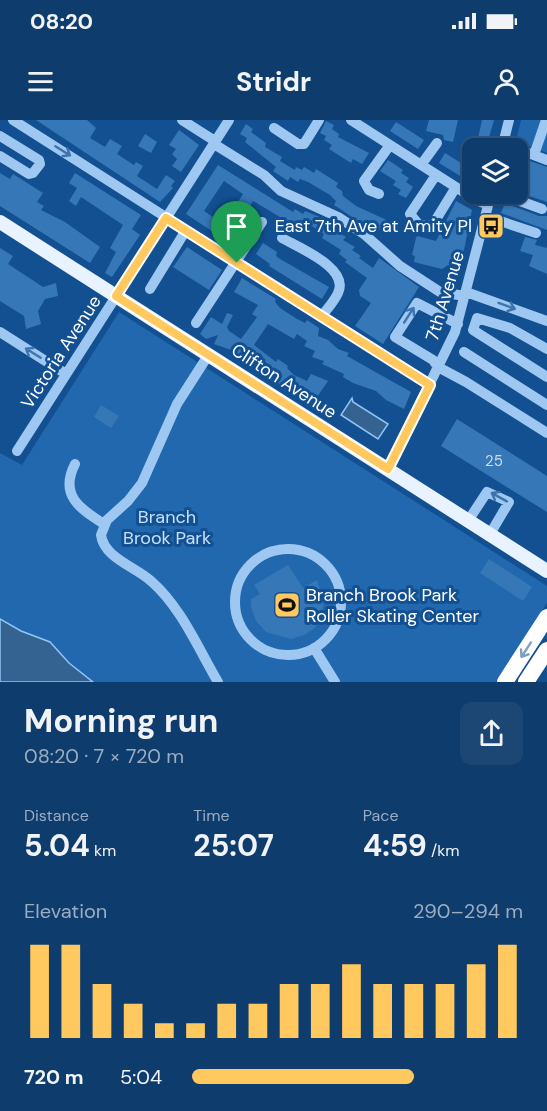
<!DOCTYPE html>
<meta charset="utf-8">
<style>
:root{--surface:#0e3c6d;--page:#1c4775;--text:#f1f3f6;--muted:#9badc2;--line:#2e5680;--accent:#ffc95f}
body{margin:0;font-family:"DM Sans",sans-serif;background:var(--page);color:var(--text);height:100vh;display:flex;flex-direction:column;font-size:22px;white-space:nowrap}
*{box-sizing:border-box;margin:0}
p{font-size:20px;color:var(--muted)}
.icon{flex:none;width:33px;height:33px;fill:none;stroke:currentColor;stroke-width:2;stroke-linecap:round;stroke-linejoin:round}
.map{position:relative;height:562px;overflow:hidden}
.details{display:flex;flex-direction:column;background:var(--surface);flex:1}
.details>*{flex:none}
.fabs{position:absolute;left:462px;top:18px;display:grid;gap:12px}
.fabs a{display:grid;place-items:center;width:66px;height:66px;border-radius:12px;background:var(--surface);box-shadow:0 2px 4px #0004,0 0 0 2px var(--line);font-size:30px}
.pin{position:absolute;display:grid;place-items:center;width:51px;height:51px;color:#fff;margin:-62px -26px;border-radius:50% 50% 50% 0;rotate:-45deg;box-shadow:0 0 6px #0007}
.pin .icon{rotate:45deg}
.round{display:grid;place-items:center;flex:none;width:63px;height:63px;border-radius:12px;background:var(--page)}
.overview{display:flex;align-items:center;justify-content:space-between;height:102px;padding:0 24px}
h1{font-size:33px;font-weight:700;line-height:45px}
.figures{display:grid;grid-template-columns:repeat(3,1fr);gap:9px;height:102px;padding:6px 24px}
.figures div{display:grid;align-content:center}
.figures b{font-size:30px;font-weight:700}
.figures small{font-size:16px;font-weight:400}
.figures p{font-size:16px}
.chart{height:168px;padding:12px 24px}
.chart p{display:flex;justify-content:space-between}
.chart svg{width:100%;height:108px;margin-top:6px;stroke:var(--accent);stroke-width:6}
ul{padding:0 24px;list-style:none;font-size:20px}
li{display:grid;grid-template-columns:96px 72px 1fr;align-items:center;height:45px}
li i{height:15px;border-radius:8px;background:var(--accent)}
.status{display:flex;justify-content:space-between;align-items:center;height:42px;padding:0 30px;background:var(--surface);direction:ltr}
.status svg{height:16px;fill:currentColor}
header{display:flex;justify-content:space-between;align-items:center;height:78px;padding:0 24px;background:var(--surface);font-size:27px;font-weight:700}
.map>svg:first-child{display:block}
.green{fill:#2168ae}
.water{fill:#346291;stroke:#90c4f5;stroke-width:1.5}
.building{fill:#3677b8;fill-rule:evenodd}
.lines{fill:none;stroke-linecap:round;stroke-linejoin:round}
.minor{stroke:#9ec8f2;stroke-width:10}
.major{stroke:#e9f3ff;stroke-width:14}
.highway{stroke:#fff;stroke-width:16}
.oneway{stroke:#3c74ae}
.oneway2{stroke:#7d9fc2}
.route-casing{stroke:#fff;stroke-width:12}
.route{stroke:#ffc95f;stroke-width:8}
.labels{text-anchor:middle;dominant-baseline:central;stroke-width:6;stroke-linejoin:round;paint-order:stroke}
.number-label{font-size:15px;fill:#cddded}
.poi-label{font-size:18px;fill:#fff;stroke:#125091;text-anchor:end}
.street-label{font-size:18px;fill:#fff;stroke:#125091}
.park-label{font-size:18px;fill:#c6e1fd;stroke:#125091}
</style>
<div class="status"><b>08:20</b><svg viewBox="0 0 49 12"><path d="M0 12V9h3v3zM5 12V6h3v6zM10 12V3h3v9zM15 12V0h3v12zM26 1h20v11H26zM47 4h2v5h-2z"/></svg></div>
<header><svg class="icon" aria-label="menu" viewBox="0 0 24 24"><path d="M4 6h16M4 12h16M4 18h16"/></svg>Stridr<svg class="icon" aria-label="person" viewBox="0 0 24 24"><circle cx="12" cy="8" r="4"/><path d="M4 21q1-7 8-7t8 7"/></svg></header>
<div class="map">
<svg width="547" height="562" viewBox="0 0 547 562">
<rect width="100%" height="100%" fill="#125091"/>
<path class="green" d="M521 0H547V33L516 21Z
M119 192 547 466V483L496 562H0V333L22 345Z"/>
<path class="water" d="M352 278 353 282 388 304 378 319 341 295Z
M0 499 21 511 50 522 69 543 93 562H0Z"/>
<path class="building" d="M36 0H87L96 8 90 18 105 27 110 19 122 26 117 34 134 45 136 42 143 46 137 56 157 69 166 55 175 61 171 66 173 68 160 82Z
M429 0H458L453 22 444 20 443 15 426 11Z
M482 0H494L486 28H476Z
M326 1 334 5 332 9 339 14 338 17 369 33 362 44 353 39 351 43 329 29 332 25 324 20 326 16 320 13Z
M396 2 424 20 418 29 390 11Z
M246 4 253 9 251 12 266 23 265 27 282 37 280 41 288 46 295 50 296 47 302 50 304 47 314 53 316 49 338 63 336 67 342 71 343 76 356 86 391 102 385 112 367 103 365 105 349 95 334 85 336 81 330 75 308 62 300 59 298 62 290 57 288 61 273 51 276 47 245 22 247 18 240 14Z
M179 10 199 25 181 52 172 46 177 39 172 34 176 29 169 25Z
M145 14 157 22 151 33 138 26Z
M445 33 469 48 462 57 439 43Z
M518 37 547 47V82L518 72Z
M388 40 403 50 401 53 409 58 406 62 413 67 406 78 398 74 401 70 393 65 396 61 380 51Z
M218 45 293 92 295 89 303 94 305 91 327 100 332 103 330 107 346 117 343 120 355 127 352 130 361 136 359 138 373 148 379 138 419 167 383 224 355 206 371 183 360 176 359 170 367 158 345 142 347 140 339 134 341 130 322 118 324 114 309 104 306 108 298 102 296 106 288 101 286 105 278 100 280 97 253 81 235 111 243 116 236 127 186 94ZM224 61 243 74 224 104 204 91Z
M0 53 10 59 13 54 43 73 37 82 44 86 41 90 65 102 100 127 90 143 0 86Z
M75 53 141 95 132 109 140 115 112 157 105 153 116 132 110 128 123 105 81 77 76 86 69 81 77 68 69 63Z
M456 81 472 90 464 130 457 147 448 145 442 149 414 142 415 136 412 135 416 118 417 116 436 121Z
M505 83 539 96H547V110L501 93Z
M525 117 537 120 535 125 547 128V154L529 146 533 135 520 131Z
M263 123 277 132 276 136 280 139 329 167 322 179 269 146 270 144 256 134Z
M187 127 222 150 209 170 173 147Z
M0 128 13 136 8 144 43 167 56 163 58 176 45 179 38 191 41 204 26 209 24 196 0 181Z
M242 158 276 179 275 182 280 188 297 199 305 203 307 200 319 208 318 216 328 220 338 229 349 233 347 236 411 272 404 289 386 280 376 271 353 263 343 257 344 254 322 244 324 241 312 237 315 231 304 226 307 221 297 214 294 219 268 204 254 225 276 242 278 239 288 246 287 248 294 255 307 261 311 254 328 261 311 286 265 256 267 254 251 243 233 234 234 231 214 224 218 215 206 219 200 214 211 197 222 204 227 193 233 195 227 207 229 211 241 219 257 197 252 194 258 185 234 172Z
M101 285 119 296 111 308 94 297Z
M457 299 547 356V392L441 326Z
M489 439 532 467 523 481 480 453Z
M288 445 303 468 317 460 324 482 321 498 315 508 304 515 291 519 266 512 256 501 251 487V479L260 474 254 465Z"/>
<g class="lines">
<path class="minor" d="M13 0 430 265
M182 0 215 21
M351 0 476 80 488 85
M274 8 298 24H304L319 0
M0 16 39 40 40 44 33 53 29 54 0 36
M214 24 264 55 281 71 338 97 364 114 400 146 440 172 465 176
M502 28 509 0
M518 29 547 40
M534 35 546 0
M421 45 437 23
M436 55 410 94 419 105 432 106 456 67
M379 74 369 70 364 61 390 25
M501 74 542 89
M485 96 536 113
M282 118C299 128 350 148 338 173 334 182 327 189 321 197
M150 169 186 110
M466 172 547 201
M196 203 262 102
M458 204 417 183 395 217 433 240 438 247 466 262 547 313
M0 212 66 254
M547 229 510 208 477 198 473 210 547 257
M464 232 547 285
M209 234 177 284 142 363 128 381 107 400 101 415C104 438 136 447 151 461 181 487 198 528 218 562
M17 331 229 0
M75 344C59 375 80 389 104 404
M388 349 455 212 491 74
M468 401 487 372 509 382 490 414
M235 482a53 53 0 1 1 106 0a53 53 0 1 1-106 0Z
M314 528 335 562"/>
<path class="major" d="M0 102 547 451"/>
<path class="highway" d="M505 562 547 497
M526 562 547 530"/>
</g>
<defs><path id="oneway-shaft" d="M-6 0H5M1.5-3L5.5 0L1.5 3" fill="none" stroke-width="1.6" stroke-linecap="round" stroke-linejoin="round" transform="scale(1.5)"/></defs>
<g class="oneway">
<use href="#oneway-shaft" transform="translate(63 31) rotate(32)"/>
<use href="#oneway-shaft" transform="translate(507 186) rotate(20)"/>
<use href="#oneway-shaft" transform="translate(409 195) rotate(-57)"/>
<use href="#oneway-shaft" transform="translate(33 233) rotate(-148)"/>
<use href="#oneway-shaft" transform="translate(499 377) rotate(-151)"/>
</g>
<use class="oneway2" href="#oneway-shaft" transform="translate(526 530) rotate(123)"/>
<g class="lines">
<defs>
<path id="route" d="M166 98 430 265 388 349 116 176Z"/>
</defs>
<use href="#route" class="route-casing"/>
<use href="#route" class="route"/>
</g>
<defs>
<symbol id="bus-square" viewBox="-11 -11 22 22"><rect x="-9" y="-9" width="18" height="18" rx="4" fill="#ffc95f" stroke="#125091"/><path d="M-5-6H5V4H4V6H2V4H-2V6H-4V4H-5ZM-3.5-4V0h7V-4ZM-3.5 1.2v1.5H-2V1.2ZM2 1.2v1.5H3.5V1.2Z" fill="#111"/></symbol>
<symbol id="stadium-square" viewBox="-11 -11 22 22"><rect x="-9" y="-9" width="18" height="18" rx="4" fill="#ffc95f" stroke="#125091"/><path d="M0-5a6.5 5 0 1 0 0 10a6.5 5 0 1 0 0-10ZM-3.5-1.8h7v3.6h-7Z" fill="#111"/></symbol>
</defs>
<g fill-rule="evenodd">
<use href="#bus-square" x="476" y="91" width="30" height="30"/>
<use href="#stadium-square" x="272" y="470" width="30" height="30"/>
</g>
<g class="labels">
<g class="number-label">
<text x="494" y="341">25</text>
</g>
<g class="poi-label">
<text x="472" y="106">East 7th Ave at Amity Pl</text>
<text x="306" y="475" text-anchor="start">Branch Brook Park<tspan x="306" dy="21">Roller Skating Center</tspan></text>
</g>
<g class="street-label">
<text transform="translate(445 176) rotate(-73)">7th Avenue</text>
<text transform="translate(61 232) rotate(-57)">Victoria Avenue</text>
<text transform="translate(284 261) rotate(33)">Clifton Avenue</text>
</g>
<g class="park-label">
<text x="167" y="397">Branch<tspan x="167" dy="21">Brook Park</tspan></text>
</g>
</g>
</svg>
<div class="fabs">
<a><svg class="icon" aria-label="layers" viewBox="0 0 24 24"><path d="M12 4l9 5-9 5-9-5zM3 14l9 5 9-5"/></svg></a>
</div>
<div class="pin" style="left:237px;top:143px;background:#1e9e55"><svg class="icon" aria-label="arrive" viewBox="0 0 24 24"><path d="M6 21V4h12l-3 4 3 4H6"/></svg></div>
</div>
<section class="details">
<div class="overview"><div><h1>Morning run</h1><p>08:20 · 7 × 720 m</p></div><a class="round"><svg class="icon" aria-label="share" viewBox="0 0 24 24"><path d="M12 15V3M7 8l5-5 5 5M5 13v7h14v-7"/></svg></a></div>
<div class="figures">
<div><p>Distance</p><b>5.04<small> km</small></b></div>
<div><p>Time</p><b>25:07</b></div>
<div><p>Pace</p><b>4:59<small> /km</small></b></div>
</div>
<div class="chart"><p><span>Elevation</span>290–294 m</p>
<svg viewBox="0 0 160 44" preserveAspectRatio="none"><path d="M5 44V6M15 44V6M25 44V22M35 44V30M45 44V38M55 44V38M65 44V30M75 44V30M85 44V22M95 44V22M105 44V14M115 44V22M125 44V22M135 44V22M145 44V14M155 44V6"/></svg>
</div>
<ul>
<li><b>720 m</b>5:04<i style="width:67%"></i></li>
</ul>
</section>
